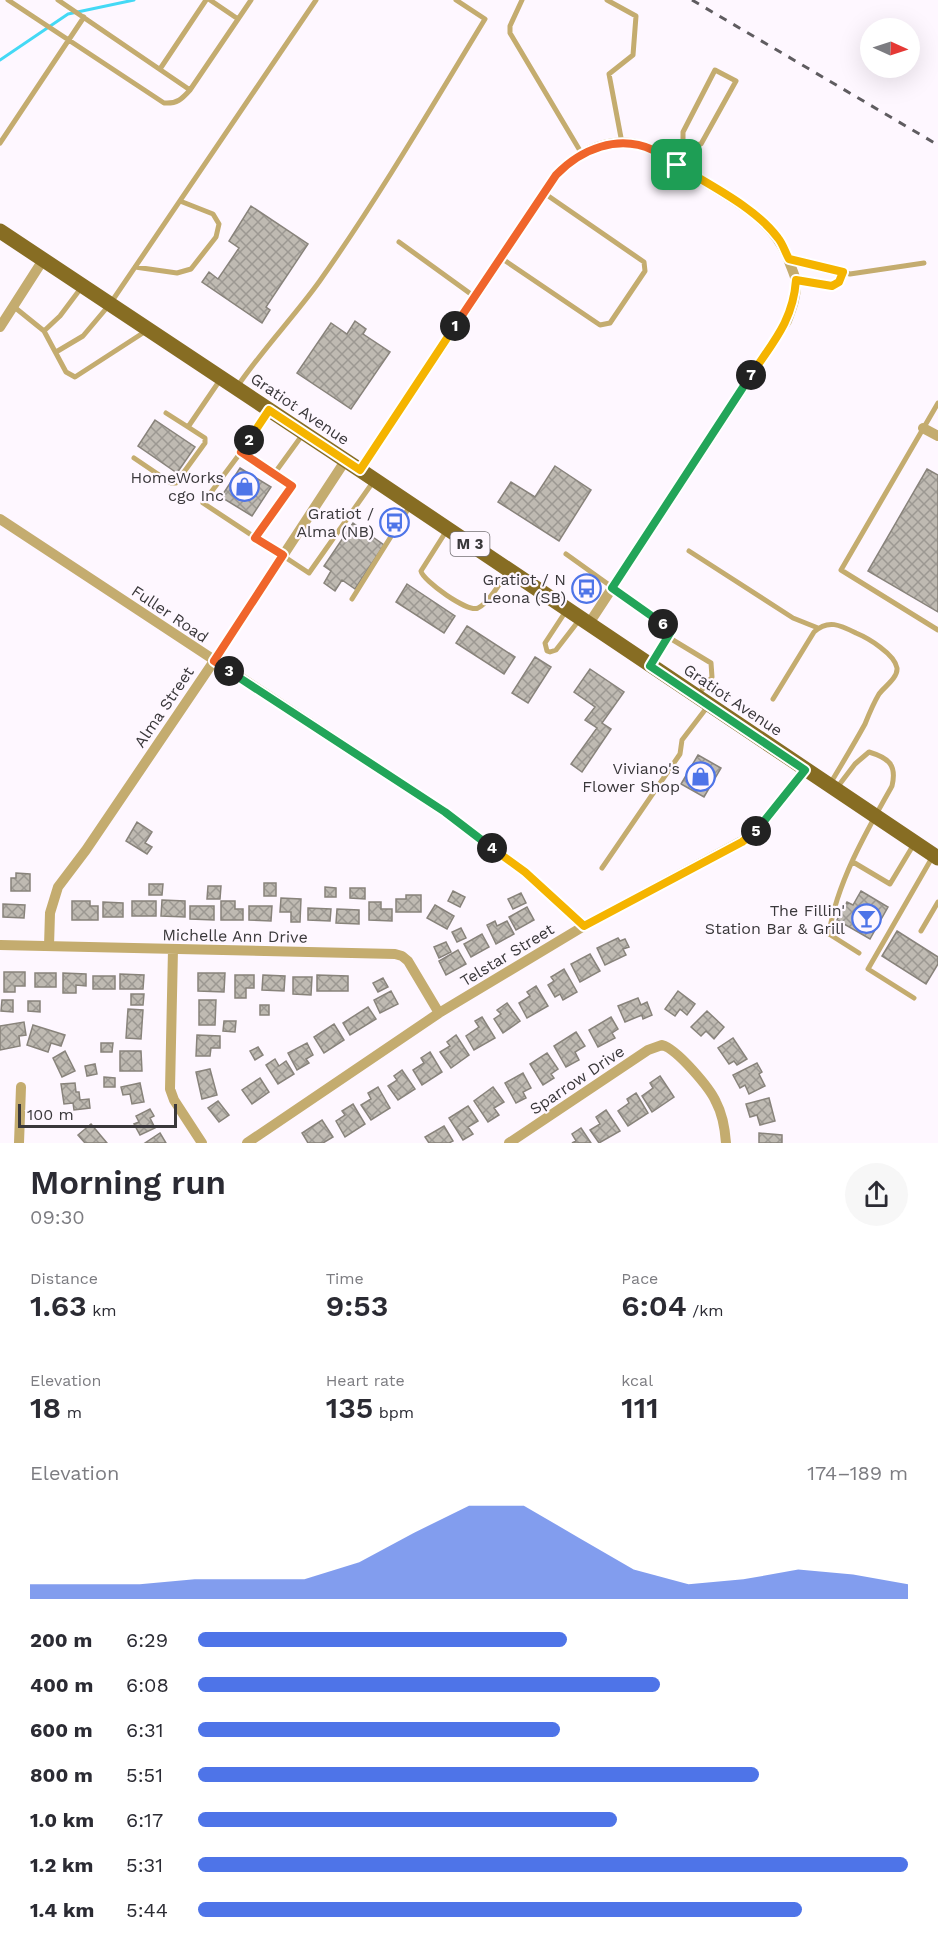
<!DOCTYPE html>
<meta charset="utf-8">
<style>
:root{--surface:#fff;--page:#f7f7f7;--text:#2b2b33;--muted:#7c7c81;--accent:#4e74e8}
body{margin:0;font-family:"Work Sans",sans-serif;background:var(--page);color:var(--text);height:100vh;display:flex;flex-direction:column;font-size:22px;white-space:nowrap}
*{box-sizing:border-box;margin:0}
p{font-size:20px;color:var(--muted)}
.icon{flex:none;width:33px;height:33px;fill:none;stroke:currentColor;stroke-width:2;stroke-linecap:round;stroke-linejoin:round}
.map{position:relative;height:1143px;overflow:hidden}
.drawer{display:flex;flex-direction:column;background:var(--surface);flex:1}
.drawer>*{flex:none}
.needle{width:39px;rotate:93deg}
.fabs{position:absolute;left:860px;top:18px;display:grid;gap:12px}
.fabs a{display:grid;place-items:center;width:60px;height:60px;border-radius:50%;background:var(--surface);box-shadow:0 6px 24px #0002;font-size:30px}
.scale{position:absolute;left:18px;bottom:15px;width:159px;box-sizing:border-box;padding-left:6px;border:3px solid #3a383b;border-top:0;font-size:16px;line-height:21px;white-space:nowrap;color:#3a383b;-webkit-text-stroke:4px #fef7ff;paint-order:stroke}
.pin{position:absolute;display:grid;place-items:center;width:51px;height:51px;color:#fff;margin:-26px;border-radius:12px;box-shadow:0 3px 9px #0006}
.km{position:absolute;width:30px;height:30px;margin:-15px;border-radius:50%;background:#222;color:#fff;font-size:16px;line-height:30px;text-align:center}
.round{display:grid;place-items:center;flex:none;width:63px;height:63px;border-radius:32px;background:var(--page)}
.summary{display:flex;align-items:center;justify-content:space-between;height:102px;padding:0 30px}
h1{font-size:33px;font-weight:600;line-height:45px}
.stats{display:grid;grid-template-columns:repeat(3,1fr);gap:9px;height:102px;padding:6px 30px}
.stats div{display:grid;align-content:center}
.stats b{font-size:30px;font-weight:600}
.stats small{font-size:16px;font-weight:400}
.stats p{font-size:16px}
.chart{height:168px;padding:12px 30px}
.chart p{display:flex;justify-content:space-between}
.chart svg{width:100%;height:108px;margin-top:6px;fill:var(--accent);opacity:.7}
ul{padding:0 30px;list-style:none;font-size:20px}
li{display:grid;grid-template-columns:96px 72px 1fr;align-items:center;height:45px}
li i{height:15px;border-radius:8px;background:var(--accent)}
.map>svg:first-child{display:block}
.lines{fill:none;stroke-linecap:round;stroke-linejoin:round}
.stream{stroke:#44d9f5;stroke-width:3}
.building{fill:url(#building-cross-hatch);stroke:#88837b;stroke-width:1.5}
.service{stroke:#c4ac6f;stroke-width:5}
.minor{stroke:#c4ac6f;stroke-width:10}
.primary{stroke:#876d23;stroke-width:15}
.rail{stroke:#5f5c60;stroke-width:3;stroke-dasharray:8 8;stroke-linecap:butt}
.split-1-casing{stroke:#fff;stroke-width:12}
.split-2-casing{stroke:#fff;stroke-width:12}
.split-3-casing{stroke:#fff;stroke-width:12}
.split-4-casing{stroke:#fff;stroke-width:12}
.split-5-casing{stroke:#fff;stroke-width:12}
.split-6-casing{stroke:#fff;stroke-width:12}
.split-7-casing{stroke:#fff;stroke-width:12}
.split-8-casing{stroke:#fff;stroke-width:12}
.split-1{stroke:#f0652b;stroke-width:8}
.split-2{stroke:#f5b400;stroke-width:8}
.split-3{stroke:#f0652b;stroke-width:8}
.split-4{stroke:#22a559;stroke-width:8}
.split-5{stroke:#f5b400;stroke-width:8}
.split-6{stroke:#22a559;stroke-width:8}
.split-7{stroke:#22a559;stroke-width:8}
.split-8{stroke:#f5b400;stroke-width:8}
.labels{text-anchor:middle;dominant-baseline:central;stroke-width:4.5;stroke-linejoin:round;paint-order:stroke}
.shield{fill:#fef7ff;stroke:#757176;stroke-width:1.5}
.shield-label{font-size:15px;font-weight:bold;fill:#3a383b}
.street-label{font-size:16px;fill:#3a383b;stroke:#fef7ff}
.poi-label{font-size:16px;fill:#3a383b;stroke:#fef7ff;text-anchor:end}
</style>
<div class="map">
<svg width="938" height="1143" viewBox="0 0 938 1143">
<defs>
<pattern id="building-cross-hatch" width="8" height="8" patternUnits="userSpaceOnUse" patternTransform="scale(1.5)"><rect width="8" height="8" fill="#bfbab2"/><path d="M0 0l8 8M0 8l8-8" fill="none" stroke="#9c9892"/></pattern>
</defs>
<rect width="100%" height="100%" fill="#fef7ff"/>
<g class="lines">
<path class="stream" d="M0 60 68 14 134 0"/>
</g>
<path class="building" d="M251 206 308 244 266 307 270 310 262 323 202 282 209 272 218 279 239 248 229 241Z
M355 321 366 329 363 334 390 352 351 409 297 373 331 323 347 334Z
M155 420 195 447 177 473 138 446Z
M555 466 591 490 559 541 498 502 511 482 535 497Z
M240 468 271 487 252 516 221 497Z
M927 469 938 475V612L868 571Z
M353 523 384 545 355 589 342 580 335 591 324 583 331 571 324 566Z
M407 584 455 616 444 633 396 602Z
M467 626 515 657 504 674 456 643Z
M535 657 551 667 528 703 512 693Z
M590 669 624 692 602 723 611 729 582 772 571 764 597 728 585 720 595 707 574 692Z
M698 755 721 768 704 797 681 784Z
M137 822 152 832 145 843 152 847 147 854 126 841Z
M16 873 30 874V891H11V878H16Z
M264 883H276V896H264Z
M149 884H163L162 895H149Z
M208 886H221L220 899H207Z
M325 887 336 888V897H325Z
M350 888H365V899L350 898Z
M453 891 465 897 460 907 448 901Z
M861 891 888 907 870 939 837 920 847 902 853 905Z
M521 893 526 903 513 909 508 899Z
M406 895H421V912H396V899H406Z
M281 898 301 899 300 922H291V912H280Z
M162 900 185 901V917L161 916Z
M72 901H90V906H98V920H72Z
M132 901H156V916H132Z
M221 901H235V909H243V920H221Z
M103 902 123 903V917H103Z
M369 902H381V909H392V921L369 920Z
M3 904 25 905 24 918 3 917Z
M435 905 454 916 447 929 427 918Z
M190 906H214V920L190 919Z
M249 906H272L271 921 249 920Z
M527 907 534 920 516 930 509 917Z
M308 908 331 909 330 921 308 920Z
M337 909 359 910V924L336 923Z
M495 921 497 926 507 921 514 934 496 944 487 925Z
M461 928 466 938 457 942 452 932Z
M897 931 938 957V964L926 984 882 956Z
M482 934 489 947 471 957 464 944Z
M618 938 620 941 625 939 629 947 623 949 626 955 605 965 597 948Z
M446 942 451 952 439 958 434 947Z
M458 950 466 964 446 975 439 961Z
M590 954 600 971 580 982 571 964Z
M564 969 577 992 563 1000 560 994 555 997 548 985 554 981 551 977Z
M4 972H25V986H15V992H4Z
M35 973H56V987H35Z
M63 973 86 974V986L76 985V993H63Z
M198 973H225L224 992 198 991Z
M120 974 144 975 143 989H120Z
M235 975H254V988H246V998H235Z
M263 975 285 976 284 991 262 990Z
M317 975 348 976V991H317Z
M93 976H115V989H93Z
M293 977H312L311 995 293 994Z
M383 978 388 987 378 992 373 983Z
M536 986 548 1006 527 1018 519 1003 530 996 527 992Z
M391 991 398 1004 380 1013 374 1000Z
M678 991 695 1004 687 1015 680 1009 675 1016 665 1009Z
M131 994H144L143 1005H131Z
M638 998 641 1005 647 1002 652 1015 643 1019 642 1015 625 1022 618 1006Z
M2 1000H13V1012L1 1011Z
M199 1000H216L215 1025H199Z
M28 1001H40V1012L28 1011Z
M507 1003 520 1021 503 1033 494 1019 501 1014 497 1010Z
M260 1005H269V1015H260Z
M368 1007 376 1019 350 1035 343 1023Z
M128 1009 143 1010 141 1039 126 1038Z
M707 1011 724 1027 714 1039 706 1031 701 1036 691 1027Z
M482 1017 495 1038 474 1050 466 1036 479 1027 475 1021Z
M611 1017 618 1029 612 1033 615 1038 598 1047 589 1030Z
M224 1021H236L235 1032 223 1031Z
M24 1022 26 1035 19 1036 20 1046 0 1050V1026Z
M334 1024 344 1040 324 1053 314 1037Z
M33 1025 65 1035 61 1046 51 1043 48 1052 27 1045Z
M576 1032 585 1046 575 1052 579 1060 566 1067 554 1046Z
M197 1035 220 1036V1048H211L210 1056H196Z
M456 1035 469 1055 451 1068 440 1052 450 1046 447 1042Z
M733 1038 747 1059 737 1065 734 1061 729 1064 718 1048Z
M101 1043H113L112 1052H101Z
M307 1043 313 1055 306 1059 309 1063 297 1070 288 1053Z
M258 1047 263 1055 255 1060 250 1051Z
M65 1051 75 1071 62 1077 53 1058Z
M120 1051H141L142 1071H120Z
M430 1052 442 1072 422 1085 413 1070 424 1063 421 1058Z
M547 1053 558 1069 551 1074 554 1078 543 1085 530 1064Z
M275 1059 279 1066 286 1061 294 1074 278 1084 266 1065Z
M757 1063 762 1072 759 1074 765 1086 749 1094 745 1085 740 1088 733 1075Z
M95 1064 97 1074 87 1076 85 1066Z
M210 1069 217 1095 202 1099 196 1072Z
M402 1070 415 1089 398 1100 388 1086 397 1080 394 1076Z
M523 1073 531 1088 523 1092 526 1098 516 1103 505 1083Z
M660 1076 674 1097 652 1112 642 1096 653 1088 650 1083Z
M104 1077 115 1078V1087H104Z
M260 1078 269 1092 252 1104 242 1090Z
M75 1083 76 1092H79L80 1100 89 1099 90 1108 74 1110 73 1103 64 1104 61 1084Z
M140 1083 144 1102 132 1104 130 1094 123 1095 121 1087Z
M378 1087 390 1108 371 1120 361 1105 371 1099 368 1093Z
M493 1087 504 1102 494 1108 499 1115 488 1122 474 1101Z
M636 1093 648 1113 628 1126 618 1111 629 1103 627 1099Z
M769 1098 775 1121 760 1125 757 1115 750 1117 746 1104Z
M218 1101 229 1115 219 1122 208 1108Z
M353 1104 365 1124 345 1137 336 1121 345 1115 342 1111Z
M468 1106 478 1121 468 1127 473 1134 463 1140 449 1118Z
M150 1109 154 1116 150 1118 155 1128 140 1135 134 1124 139 1122 136 1116Z
M606 1110 620 1131 599 1143 590 1130 600 1124 596 1117Z
M322 1120 333 1137 323 1143H308L302 1133Z
M91 1124 107 1143H85L78 1135Z
M444 1126 453 1141 449 1143H429L425 1137Z
M581 1128 591 1143H572L576 1141 572 1134Z
M160 1133 166 1143H145Z
M759 1133 782 1135V1143H759Z"/>
<g class="lines">
<path class="service" d="M8 0 164 103C177 104 182 99 190 90L251 0
M58 0 190 90
M210 0 238 19
M522 0 510 26V33L582 154
M607 0 636 16 633 55 609 74 622 143
M160 69 206 0
M0 143 84 17
M677 165 686 146 701 144 736 81 715 70 683 132V141L686 146
M399 242 475 297
M501 258 600 325 610 323 645 271 644 262 544 193
M789 259 850 274 924 263
M135 267 177 273 191 269 216 237 219 224 213 214 180 201
M796 280 832 287 839 282 843 272
M13 306 44 331 66 372 75 377 146 331
M44 331 60 316 81 288
M56 352 83 336 110 304 316 0
M237 387C262 350 293 318 319 282 379 197 431 108 485 19L456 0
M938 403 841 570 938 630
M268 411 241 452 203 503 309 573 373 482
M166 413 188 427
M241 452 292 486 255 538
M134 458 171 483H176L205 443V438L188 427 220 380
M274 474 303 434
M447 530 421 571C423 581 468 613 478 608 488 604 502 580 508 571
M689 551 793 618 818 628
M566 554 672 630 651 664
M352 599 410 506
M566 611 545 643 547 651 550 652 556 650 580 619
M668 637 711 663 712 677 697 696
M773 699 814 632C828 619 840 625 856 633 868 638 895 654 897 668 898 678 884 687 879 694 873 704 869 714 865 724 854 744 842 764 830 784
M836 789 855 764 869 752C889 758 897 765 892 786 867 830 836 884 829 934L859 953
M853 862 890 884 914 844
M602 868 680 754 682 740 708 706
M921 931 938 902
M914 998 868 969 933 856"/>
<path class="minor" d="M0 327 43 260
M923 428 938 436
M360 470 556 175C575 155 601 140 630 143 655 146 677 165 698 178 735 201 776 221 790 264 792 269 795 276 796 281 797 295 792 308 787 321L588 625
M0 519 445 812 525 872 584 926
M0 945 395 954 402 956 408 961 439 1013
M49 946 50 913 58 887 86 850 214 661 345 461
M173 949 170 1089 174 1100 202 1143
M19 1143 21 1087
M247 1143 439 1013 584 926 742 841 763 823 805 770
M509 1143 648 1050 662 1045C677 1049 710 1088 716 1102 723 1115 725 1129 726 1143"/>
<path class="primary" d="M0 231 360 470 938 858"/>
<path class="rail" d="M692 0 938 145"/>
</g>
<g class="lines">
<defs>
<path id="split-1" d="M455 326 556 175C581 149 618 134 653 150 661 153 669 160 677 165"/>
<path id="split-2" d="M249 440 269 410 360 470 455 326"/>
<path id="split-3" d="M229 671 214 661 283 555 255 538 292 486 241 452 249 440"/>
<path id="split-4" d="M229 671 445 812 492 848"/>
<path id="split-5" d="M492 848 525 872 584 926 742 842 756 831"/>
<path id="split-6" d="M663 624 672 630 650 666 805 770 756 831"/>
<path id="split-7" d="M663 624 612 588 751 375"/>
<path id="split-8" d="M677 165C709 185 755 207 778 238 783 244 785 252 789 259L843 272 839 282 832 286 796 280C793 321 773 342 751 375"/>
</defs>
<use href="#split-1" class="split-1-casing"/>
<use href="#split-2" class="split-2-casing"/>
<use href="#split-3" class="split-3-casing"/>
<use href="#split-4" class="split-4-casing"/>
<use href="#split-5" class="split-5-casing"/>
<use href="#split-6" class="split-6-casing"/>
<use href="#split-7" class="split-7-casing"/>
<use href="#split-8" class="split-8-casing"/>
<use href="#split-1" class="split-1"/>
<use href="#split-2" class="split-2"/>
<use href="#split-3" class="split-3"/>
<use href="#split-4" class="split-4"/>
<use href="#split-5" class="split-5"/>
<use href="#split-6" class="split-6"/>
<use href="#split-7" class="split-7"/>
<use href="#split-8" class="split-8"/>
</g>
<defs>
<symbol id="shop-ring" viewBox="-11 -11 22 22"><circle r="9.5" fill="#fef7ff" stroke="#4e74e8" stroke-width="1.5"/><path d="M-5-2.5h2.3a2.7 3.5 0 0 1 5.4 0H5L5.5 6h-11ZM-1.5-2.5h3a1.5 2.3 0 0 0-3 0Z" fill="#4e74e8"/></symbol>
<symbol id="bus-ring" viewBox="-11 -11 22 22"><circle r="9.5" fill="#fef7ff" stroke="#4e74e8" stroke-width="1.5"/><path d="M-5-6H5V4H4V6H2V4H-2V6H-4V4H-5ZM-3.5-4V0h7V-4ZM-3.5 1.2v1.5H-2V1.2ZM2 1.2v1.5H3.5V1.2Z" fill="#4e74e8"/></symbol>
<symbol id="bar-ring" viewBox="-11 -11 22 22"><circle r="9.5" fill="#fef7ff" stroke="#4e74e8" stroke-width="1.5"/><path d="M-6-5H6L.8 .8V4.5H3.5V6h-7V4.5H-.8V.8Z" fill="#4e74e8"/></symbol>
</defs>
<g fill-rule="evenodd">
<use href="#shop-ring" x="228" y="470" width="33" height="33"/>
<use href="#bus-ring" x="378" y="506" width="33" height="33"/>
<use href="#bus-ring" x="570" y="572" width="33" height="33"/>
<use href="#shop-ring" x="684" y="760" width="33" height="33"/>
<use href="#bar-ring" x="850" y="902" width="33" height="33"/>
</g>
<g class="labels">
<rect class="shield" x="450.5" y="532" width="39" height="24" rx="4.5"/>
<g class="shield-label">
<text x="470" y="544">M 3</text>
</g>
<g class="street-label">
<text transform="translate(300 409) rotate(34)">Gratiot Avenue</text>
<text transform="translate(170 614) rotate(34)">Fuller Road</text>
<text transform="translate(733 700) rotate(34)">Gratiot Avenue</text>
<text transform="translate(164 707) rotate(-56)">Alma Street</text>
<text transform="translate(235 936) rotate(1)">Michelle Ann Drive</text>
<text transform="translate(507 955) rotate(-31)">Telstar Street</text>
<text transform="translate(577 1080) rotate(-34)">Sparrow Drive</text>
</g>
<g class="poi-label">
<text x="224" y="477">HomeWorks<tspan x="224" dy="18">cgo Inc</tspan></text>
<text x="374" y="513">Gratiot /<tspan x="374" dy="18">Alma (NB)</tspan></text>
<text x="566" y="579">Gratiot / N<tspan x="566" dy="18">Leona (SB)</tspan></text>
<text x="680" y="768">Viviano's<tspan x="680" dy="18">Flower Shop</tspan></text>
<text x="845" y="910">The Fillin'<tspan x="845" dy="18">Station Bar &amp; Grill</tspan></text>
</g>
</g>
</svg>
<div class="fabs">
<a><svg class="needle" viewBox="-14 -14 28 28"><path d="M0-13l5 13h-10z" fill="#e53935"/><path d="M0 13l5-13h-10z" fill="#7c7c81"/></svg></a>
</div>
<div class="scale">100 m</div>
<div class="pin" style="left:677px;top:165px;background:#1e9e55"><svg class="icon" aria-label="arrive" viewBox="0 0 24 24"><path d="M6 21V4h12l-3 4 3 4H6"/></svg></div>
<b class="km" style="left:455px;top:326px">1</b>
<b class="km" style="left:249px;top:440px">2</b>
<b class="km" style="left:229px;top:671px">3</b>
<b class="km" style="left:492px;top:848px">4</b>
<b class="km" style="left:756px;top:831px">5</b>
<b class="km" style="left:663px;top:624px">6</b>
<b class="km" style="left:751px;top:375px">7</b>
</div>
<section class="drawer">
<div class="summary"><div><h1>Morning run</h1><p>09:30</p></div><a class="round"><svg class="icon" aria-label="share" viewBox="0 0 24 24"><path d="M12 15V3M7 8l5-5 5 5M5 13v7h14v-7"/></svg></a></div>
<div class="stats">
<div><p>Distance</p><b>1.63<small> km</small></b></div>
<div><p>Time</p><b>9:53</b></div>
<div><p>Pace</p><b>6:04<small> /km</small></b></div>
</div>
<div class="stats">
<div><p>Elevation</p><b>18<small> m</small></b></div>
<div><p>Heart rate</p><b>135<small> bpm</small></b></div>
<div><p>kcal</p><b>111</b></div>
</div>
<div class="chart"><p><span>Elevation</span>174–189 m</p>
<svg viewBox="0 0 160 44" preserveAspectRatio="none"><path d="M0 44V38L10 38L20 38L30 36L40 36L50 36L60 29L70 17L80 6L90 6L100 19L110 32L120 38L130 36L140 32L150 34L160 38V44z"/></svg>
</div>
<ul>
<li><b>200 m</b>6:29<i style="width:52%"></i></li>
<li><b>400 m</b>6:08<i style="width:65%"></i></li>
<li><b>600 m</b>6:31<i style="width:51%"></i></li>
<li><b>800 m</b>5:51<i style="width:79%"></i></li>
<li><b>1.0 km</b>6:17<i style="width:59%"></i></li>
<li><b>1.2 km</b>5:31<i style="width:100%"></i></li>
<li><b>1.4 km</b>5:44<i style="width:85%"></i></li>
</ul>
</section>
